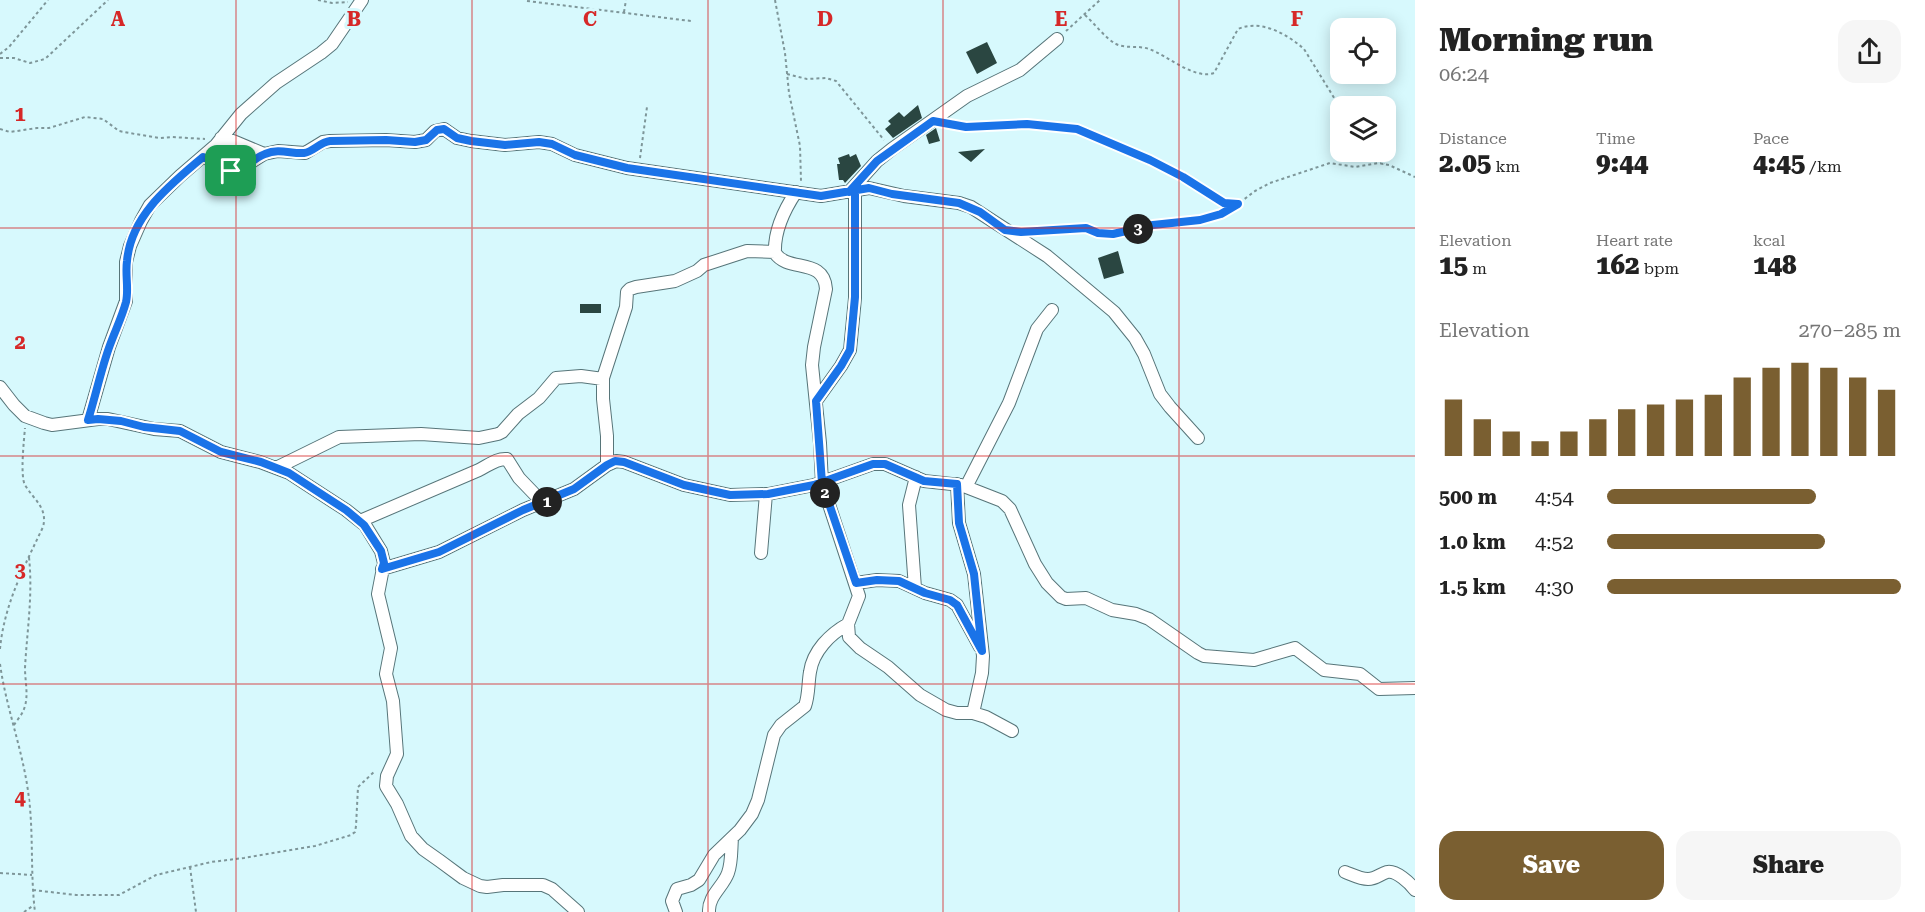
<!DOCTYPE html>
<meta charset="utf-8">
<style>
:root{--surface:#fff;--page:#f6f6f6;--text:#222;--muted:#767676;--accent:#7a5f31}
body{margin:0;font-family:"Roboto Serif",serif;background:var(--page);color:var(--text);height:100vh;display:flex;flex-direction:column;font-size:22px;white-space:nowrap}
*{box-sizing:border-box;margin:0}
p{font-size:20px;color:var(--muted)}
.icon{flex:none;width:33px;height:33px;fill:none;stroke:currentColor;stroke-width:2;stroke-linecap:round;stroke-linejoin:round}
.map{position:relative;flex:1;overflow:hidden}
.details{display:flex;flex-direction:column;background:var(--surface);width:510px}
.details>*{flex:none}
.tools{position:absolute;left:1330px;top:18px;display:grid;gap:12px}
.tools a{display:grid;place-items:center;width:66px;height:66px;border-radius:12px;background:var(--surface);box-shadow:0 3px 15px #0003;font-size:30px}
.pin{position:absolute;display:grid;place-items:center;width:51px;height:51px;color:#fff;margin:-26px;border-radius:12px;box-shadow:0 3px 9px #0006}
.km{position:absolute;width:30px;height:30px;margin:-15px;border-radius:50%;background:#222;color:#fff;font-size:16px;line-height:30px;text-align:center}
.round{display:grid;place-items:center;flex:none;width:63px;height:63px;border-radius:18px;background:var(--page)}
.headline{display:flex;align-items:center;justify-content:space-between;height:102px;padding:0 24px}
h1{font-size:33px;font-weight:800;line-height:45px}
.figures{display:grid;grid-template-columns:repeat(3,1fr);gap:9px;height:102px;padding:6px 24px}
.figures div{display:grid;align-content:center}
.figures b{font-size:26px;font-weight:800}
.figures small{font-size:16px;font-weight:400}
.figures p{font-size:16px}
.chart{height:168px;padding:12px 24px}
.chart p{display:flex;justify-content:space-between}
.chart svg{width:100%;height:108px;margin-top:6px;stroke:var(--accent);stroke-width:6}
.primary-button{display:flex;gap:12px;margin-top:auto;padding:12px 24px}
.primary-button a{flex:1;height:69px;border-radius:18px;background:var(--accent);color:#fff;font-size:24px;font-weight:800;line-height:69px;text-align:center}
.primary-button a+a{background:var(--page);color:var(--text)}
ul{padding:0 24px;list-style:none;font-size:20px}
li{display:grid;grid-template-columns:96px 72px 1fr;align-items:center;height:45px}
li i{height:15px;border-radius:8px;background:var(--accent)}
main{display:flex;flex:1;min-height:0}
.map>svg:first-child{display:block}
.building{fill:#2a4641}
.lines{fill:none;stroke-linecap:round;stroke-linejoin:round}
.minor-casing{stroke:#577579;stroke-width:14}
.path{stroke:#7e9699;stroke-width:2;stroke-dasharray:3 3;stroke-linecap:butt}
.minor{stroke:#fff;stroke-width:12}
.route-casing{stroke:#fff;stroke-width:12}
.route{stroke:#1a73e8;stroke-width:8}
.grid{fill:none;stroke:#d62828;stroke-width:1.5;stroke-opacity:0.55}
.grid-label{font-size:20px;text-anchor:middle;font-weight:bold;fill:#d62828;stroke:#d7f9fd;stroke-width:6;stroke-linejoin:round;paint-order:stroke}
</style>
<main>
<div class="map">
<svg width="1415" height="912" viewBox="0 0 1415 912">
<rect width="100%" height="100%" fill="#d7f9fd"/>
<path class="building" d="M987 42 997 63 977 74 966 52Z
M918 105 922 118 893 138 885 129 891 124 888 121 899 112 904 117Z
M936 128 940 141 929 144 926 135Z
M985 149 971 162 958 152Z
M849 154 850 157 856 154 861 166 845 183 843 180H839L837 164H840L838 158Z
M1118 251 1124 273 1104 279 1098 258Z
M580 304H601V313H580Z"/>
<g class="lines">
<defs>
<path id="minor" d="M221 138 233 141 264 154
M203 157C214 161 225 169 235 172L264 154 278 151 305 153 323 142 330 141 386 140 415 142 426 140 435 131 444 129 457 138 471 141 505 145 539 142 552 144 575 155 627 168 821 196 869 188 904 196 959 203 971 207 1047 256 1114 312 1135 338 1144 354 1160 394 1170 407 1198 438
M850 191 877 161 892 149 967 96 1020 70 1057 39
M796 192C784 210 774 231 775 253 788 273 824 257 826 289L814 347 812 365 820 443 822 483 859 596 848 624 849 637 860 648 888 667 920 695 946 710 957 713H973L986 717 1012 731
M0 387 14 405 25 416 44 423 52 425 98 419H108L154 429 180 431 221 452 260 462 289 473 346 510 365 525 381 551 384 563 378 594 391 648 386 674 393 701 397 754 387 776 386 786 397 804 411 836 423 849 440 861 463 878 480 886 487 887 503 885H543L552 889 578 912
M816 401 841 366 850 350 855 298V190
M88 420 109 347 126 301V262L130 246 141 221 150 205 180 176 216 145 241 114 276 83 321 53 332 44 362 0
M607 465V436L603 399V378L626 307 627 292 630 289 636 287 675 281 697 271 704 265 747 251 775 252
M276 468 339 437 421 434 479 438 498 434 502 432 518 414 539 398 556 378 581 376 603 379
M957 484 959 523 974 574 983 656 982 673 973 713
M966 487 1009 403 1037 329 1052 310
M360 521 479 470C489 465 497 458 507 459L519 478 543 503
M761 553 766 494
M382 569 439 552 523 510 574 489 607 465 616 461 624 462 684 485 730 495 768 494 814 485 873 464H885L924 481 961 485 1002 501 1010 509 1035 564 1047 583 1061 597 1066 599 1086 598 1112 610 1136 614 1149 619 1198 653 1204 656 1254 660 1295 648 1324 670 1360 674 1379 689 1415 688
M856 583 877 580 899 581 925 593 950 600 957 605 980 647
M915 588 909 505 916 477
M1345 872C1353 875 1360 879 1368 879 1376 879 1380 874 1387 872 1396 870 1410 883 1415 890
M676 912 672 901 677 889 691 885 699 880 714 855 740 830 752 814 758 800 774 735 781 725 805 706C809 695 808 683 810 672 813 651 830 634 848 624
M709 912C708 896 723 887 728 873 732 862 731 849 732 838"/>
</defs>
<use href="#minor" class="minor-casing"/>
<path class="path" d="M318 0 332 3 348 2
M775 0 785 53 789 93 800 146 801 181
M527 1 691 21
M624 12 626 0
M1085 15C1095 24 1105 38 1116 44 1126 49 1138 45 1149 49 1167 55 1194 80 1214 73L1238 29C1261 19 1287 34 1304 49L1341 109
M1066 31 1100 0
M0 54 9 47 48 0
M0 58H14L30 63 45 59 108 0
M787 74 807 79 826 78 836 81 884 140
M947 124 966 127 1027 124 1077 129 1150 160 1183 177 1224 203 1238 204 1255 191 1270 183 1330 163 1355 167 1378 163 1389 165 1415 177
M0 129 10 132 37 128H49L85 117 103 119 119 131 135 134 160 138 172 137 205 139
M1370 152 1384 164
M640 158 647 107
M1031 231 1086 228 1098 233 1113 234 1153 225 1199 220 1221 214 1236 205
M0 649C4 605 24 567 43 527 48 508 34 500 25 485 20 476 24 440 25 428
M0 664C6 707 22 748 28 791 34 831 30 872 35 912
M14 725C17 720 22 715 24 709 29 696 25 682 25 668 27 630 33 596 29 557
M190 867 196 912
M0 873 32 875
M33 890 76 895H119L156 875 211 862 244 858 315 846 351 835 355 832 356 826 358 787 375 771
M24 912 34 905"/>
<use href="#minor" class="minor"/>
</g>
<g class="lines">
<defs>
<path id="route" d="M231 171 220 163 203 157C170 185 131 215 127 261 125 275 129 289 126 302 122 317 115 331 110 345 101 369 96 395 88 420L98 419 121 421 144 427 180 431 221 452 261 462 289 473 346 510 364 525 381 551 384 563 382 569 439 552 523 510 574 489 607 465 615 461 624 462 684 485 730 495 768 494 814 485 873 464H885L924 481 957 484 959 523 974 574 982 651 957 605 950 600 925 593 899 581 877 580 856 583 822 483 816 401 841 366 850 350 855 297V190L849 192 877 161 933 121 966 127 1027 124 1077 129 1150 160 1183 177 1224 203 1238 204 1221 214 1200 220 1153 225 1113 234 1098 233 1086 228 1021 232 1005 230 980 212 959 203 892 194 869 188 821 196 627 168 575 155 552 144 539 142 505 145 471 141 457 138 444 129 437 130 426 140 415 142 386 140 330 141C320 142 313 152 304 153 291 154 279 148 265 154 253 158 245 171 231 171"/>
</defs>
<use href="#route" class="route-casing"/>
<use href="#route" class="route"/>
</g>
<path class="grid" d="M236 0V912M472 0V912M708 0V912M943 0V912M1179 0V912M0 228H1415M0 456H1415M0 684H1415"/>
<g class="grid-label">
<text x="118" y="26">A</text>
<text x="354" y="26">B</text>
<text x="590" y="26">C</text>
<text x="825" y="26">D</text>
<text x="1061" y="26">E</text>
<text x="1297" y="26">F</text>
<text x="20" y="121">1</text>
<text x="20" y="349">2</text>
<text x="20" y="577">3</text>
<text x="20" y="805">4</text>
</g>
</svg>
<div class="tools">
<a><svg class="icon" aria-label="locate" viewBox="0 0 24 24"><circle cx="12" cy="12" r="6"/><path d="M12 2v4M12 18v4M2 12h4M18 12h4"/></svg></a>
<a><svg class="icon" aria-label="layers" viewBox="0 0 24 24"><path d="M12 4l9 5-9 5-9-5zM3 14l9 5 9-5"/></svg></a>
</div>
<div class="pin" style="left:231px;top:171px;background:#1e9e55"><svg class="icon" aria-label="arrive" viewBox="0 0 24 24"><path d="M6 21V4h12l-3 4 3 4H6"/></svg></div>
<b class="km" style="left:547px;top:502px">1</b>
<b class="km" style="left:825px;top:493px">2</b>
<b class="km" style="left:1138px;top:229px">3</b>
</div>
<section class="details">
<div class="headline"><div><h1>Morning run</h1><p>06:24</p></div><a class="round"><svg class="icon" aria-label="share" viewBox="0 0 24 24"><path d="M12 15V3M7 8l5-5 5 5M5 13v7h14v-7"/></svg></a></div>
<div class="figures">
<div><p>Distance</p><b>2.05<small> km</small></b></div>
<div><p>Time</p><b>9:44</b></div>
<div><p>Pace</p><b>4:45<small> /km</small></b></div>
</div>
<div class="figures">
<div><p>Elevation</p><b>15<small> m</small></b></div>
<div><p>Heart rate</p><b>162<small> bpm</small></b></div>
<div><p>kcal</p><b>148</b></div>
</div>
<div class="chart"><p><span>Elevation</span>270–285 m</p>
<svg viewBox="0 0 160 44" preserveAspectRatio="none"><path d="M5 44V21M15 44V29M25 44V34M35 44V38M45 44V34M55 44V29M65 44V25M75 44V23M85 44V21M95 44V19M105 44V12M115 44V8M125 44V6M135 44V8M145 44V12M155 44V17"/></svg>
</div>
<ul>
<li><b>500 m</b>4:54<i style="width:71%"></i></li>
<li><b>1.0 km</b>4:52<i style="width:74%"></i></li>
<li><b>1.5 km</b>4:30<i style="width:100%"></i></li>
</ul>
<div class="primary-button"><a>Save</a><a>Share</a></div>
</section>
</main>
